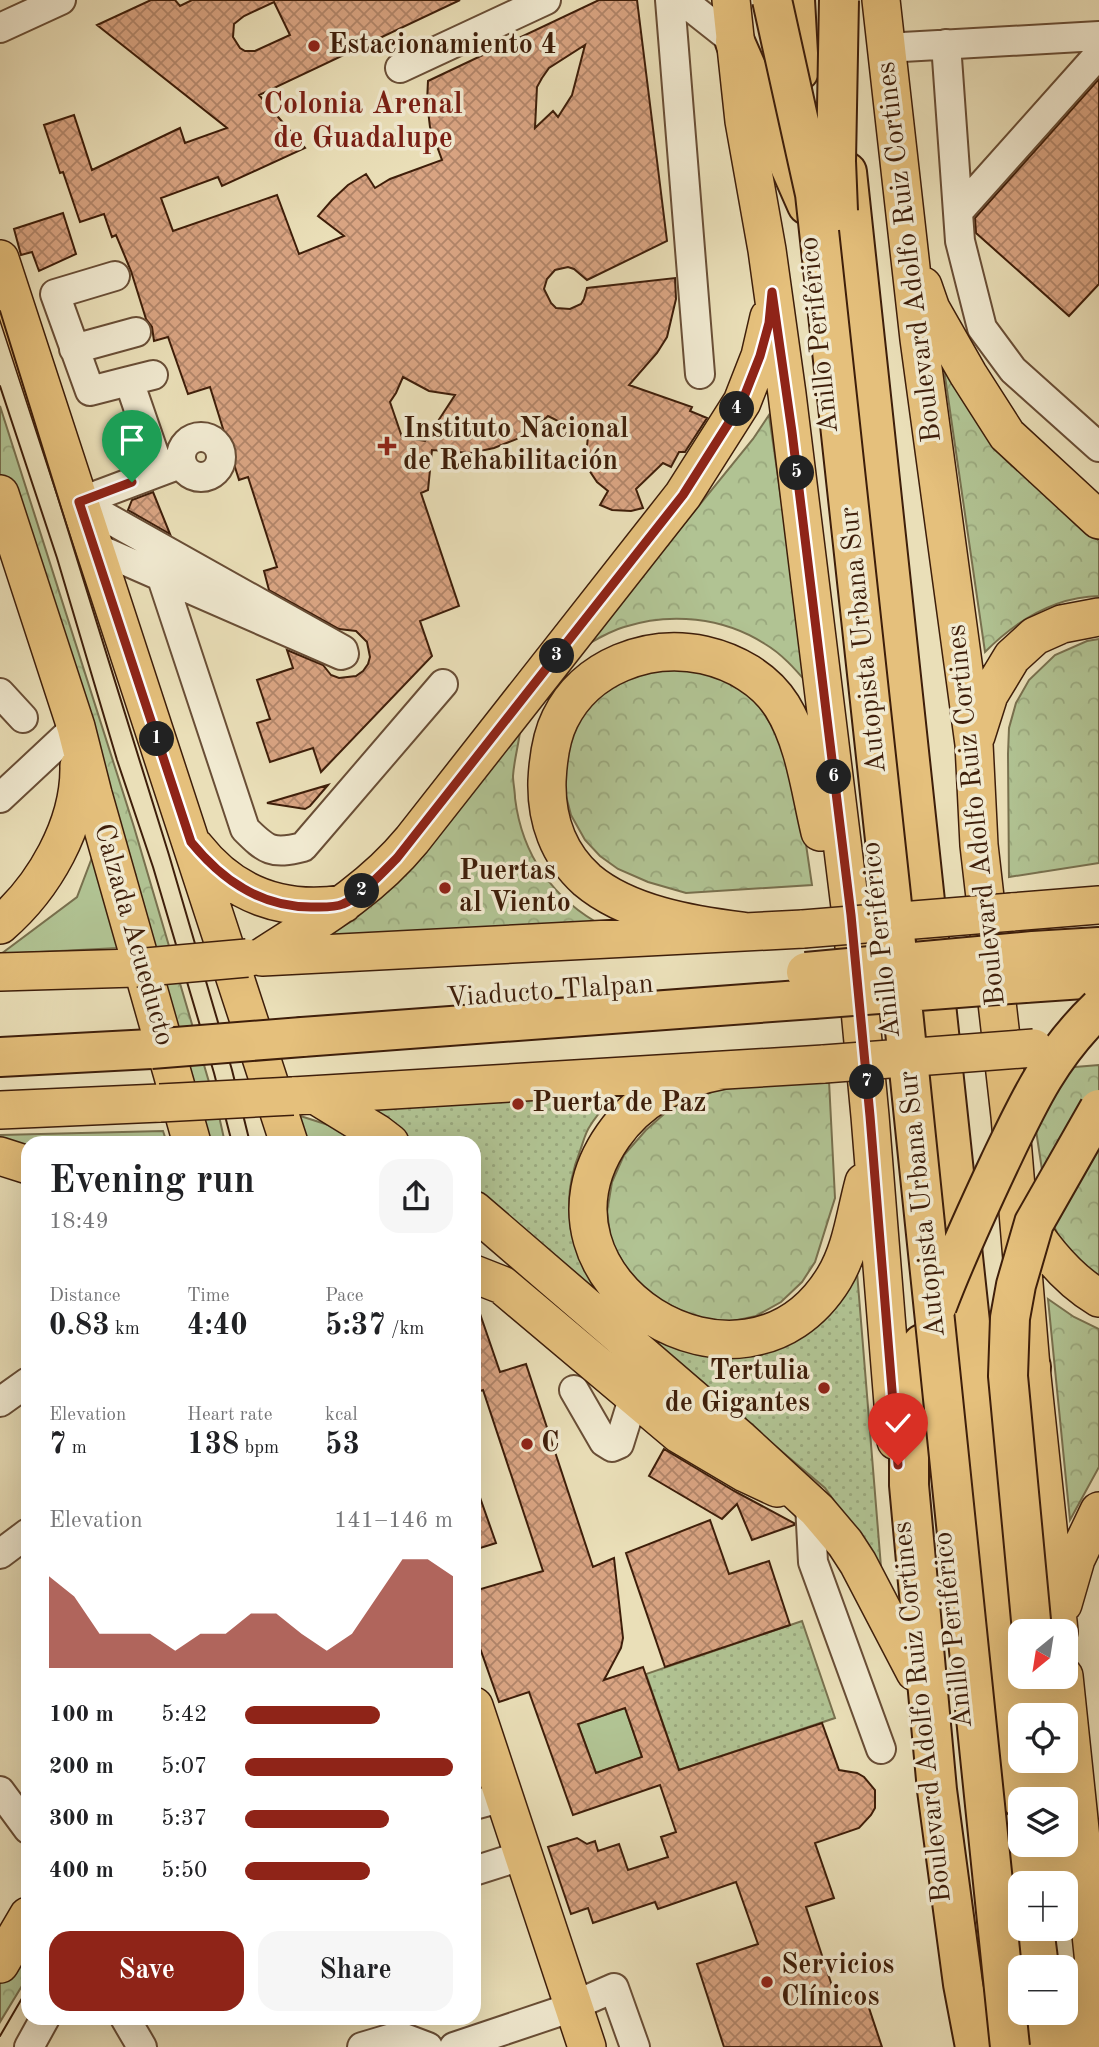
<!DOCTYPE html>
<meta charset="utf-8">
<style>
:root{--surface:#fff;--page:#f6f6f6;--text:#202124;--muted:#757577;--accent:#8f2418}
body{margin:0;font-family:"Old Standard TT",serif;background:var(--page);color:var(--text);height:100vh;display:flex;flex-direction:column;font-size:26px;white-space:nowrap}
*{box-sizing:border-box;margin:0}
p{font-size:23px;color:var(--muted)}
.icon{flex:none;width:38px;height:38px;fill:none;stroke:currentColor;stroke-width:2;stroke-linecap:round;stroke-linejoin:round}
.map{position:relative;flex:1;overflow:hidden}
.side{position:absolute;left:21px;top:1136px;width:460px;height:889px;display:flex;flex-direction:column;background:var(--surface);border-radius:21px;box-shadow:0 7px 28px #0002}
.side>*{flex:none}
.needle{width:46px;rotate:210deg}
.buttons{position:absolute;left:1008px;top:1619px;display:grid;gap:14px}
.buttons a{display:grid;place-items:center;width:70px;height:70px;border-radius:14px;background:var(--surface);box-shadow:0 7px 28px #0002;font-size:35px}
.pin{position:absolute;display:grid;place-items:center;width:60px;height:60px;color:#fff;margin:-72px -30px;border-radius:50% 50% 50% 0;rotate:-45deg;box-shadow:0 0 7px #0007}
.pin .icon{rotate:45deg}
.km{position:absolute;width:35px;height:35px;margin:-18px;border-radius:50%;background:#222;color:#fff;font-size:19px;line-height:35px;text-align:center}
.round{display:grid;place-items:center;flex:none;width:74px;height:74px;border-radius:21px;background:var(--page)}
.head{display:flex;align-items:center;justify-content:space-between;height:119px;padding:0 28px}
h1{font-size:38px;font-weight:700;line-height:52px}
.stats{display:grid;grid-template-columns:repeat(3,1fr);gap:10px;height:119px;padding:7px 28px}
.stats div{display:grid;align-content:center}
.stats b{font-size:30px;font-weight:700}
.stats small{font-size:19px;font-weight:400}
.stats p{font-size:19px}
.chart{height:196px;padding:14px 28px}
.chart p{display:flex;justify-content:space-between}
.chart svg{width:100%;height:126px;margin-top:7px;fill:var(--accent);opacity:.7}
.button{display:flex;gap:14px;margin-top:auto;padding:14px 28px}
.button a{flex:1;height:80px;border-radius:21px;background:var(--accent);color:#fff;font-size:28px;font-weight:700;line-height:80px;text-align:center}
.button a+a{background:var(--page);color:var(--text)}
ul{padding:0 28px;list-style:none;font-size:23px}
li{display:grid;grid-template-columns:112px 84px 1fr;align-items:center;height:52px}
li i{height:18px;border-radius:9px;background:var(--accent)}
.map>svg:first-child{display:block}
.grass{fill:url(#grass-dots);stroke:#78704e;stroke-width:2}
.forest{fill:url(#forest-crowns);stroke:#78704e;stroke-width:2}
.green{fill:#b1c393;stroke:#78704e;stroke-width:2}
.building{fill:url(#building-cross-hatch);stroke:#3e1e0a;stroke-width:2;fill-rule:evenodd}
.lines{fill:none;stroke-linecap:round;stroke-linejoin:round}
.minor-casing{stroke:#694e36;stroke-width:32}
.major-casing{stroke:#3e1e0a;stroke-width:40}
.highway-casing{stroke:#3e1e0a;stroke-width:42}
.minor{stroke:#f1ead1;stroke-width:28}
.major{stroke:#e5c07c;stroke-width:37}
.highway{stroke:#e5c07c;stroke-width:38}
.tram{stroke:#3e1e0a;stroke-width:2}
.major-bridge-casing{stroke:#3e1e0a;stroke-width:40;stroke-linecap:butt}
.highway-bridge-casing{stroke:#3e1e0a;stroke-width:42;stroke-linecap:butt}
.major-bridge{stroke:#e5c07c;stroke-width:37}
.highway-bridge{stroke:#e5c07c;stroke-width:38}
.route-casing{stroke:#fff;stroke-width:14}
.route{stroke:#8f2418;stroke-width:9}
.poi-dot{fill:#8f2418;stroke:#f1ead1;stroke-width:2.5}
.labels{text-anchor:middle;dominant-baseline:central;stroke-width:7;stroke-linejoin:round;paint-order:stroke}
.poi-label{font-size:28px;font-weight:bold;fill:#3e1e0a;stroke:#f1ead1;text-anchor:start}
.street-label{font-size:28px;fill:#3e1e0a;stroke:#f1ead1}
.neighbourhood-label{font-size:30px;font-weight:bold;fill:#7a1f14;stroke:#f1ead1}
</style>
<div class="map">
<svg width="1099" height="2047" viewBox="0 0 1099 2047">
<defs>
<pattern id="grass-dots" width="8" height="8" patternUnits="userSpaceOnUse" patternTransform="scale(1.75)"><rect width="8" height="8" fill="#b1c393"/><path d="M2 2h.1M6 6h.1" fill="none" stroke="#99a77d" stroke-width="1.8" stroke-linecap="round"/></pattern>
<pattern id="forest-crowns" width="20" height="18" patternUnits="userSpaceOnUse" patternTransform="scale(1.75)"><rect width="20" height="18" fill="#b1c393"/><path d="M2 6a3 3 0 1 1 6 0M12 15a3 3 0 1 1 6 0" fill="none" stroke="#99a77d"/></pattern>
<pattern id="building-cross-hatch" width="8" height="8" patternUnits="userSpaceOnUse" patternTransform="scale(1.75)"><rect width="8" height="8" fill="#d9a482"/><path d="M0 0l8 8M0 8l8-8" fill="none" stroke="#b18569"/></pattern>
</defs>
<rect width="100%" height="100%" fill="#eadfb8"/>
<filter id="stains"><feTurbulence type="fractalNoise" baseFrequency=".00286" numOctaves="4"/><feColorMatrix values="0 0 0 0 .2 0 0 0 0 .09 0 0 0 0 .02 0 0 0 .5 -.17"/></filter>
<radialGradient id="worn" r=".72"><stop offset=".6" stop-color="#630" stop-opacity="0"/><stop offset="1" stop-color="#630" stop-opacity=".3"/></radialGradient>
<path class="grass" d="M617 1092C608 1103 597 1114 590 1126 585 1133 583 1143 580 1151 558 1206 571 1246 600 1294L474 1194V1143H411L366 1107Z
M857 1272 881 1567 825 1488 640 1332 668 1345 697 1353Z
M802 1621 835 1718 679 1770 646 1674Z"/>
<path class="forest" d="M939 335 1007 451 1099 541V596C1054 597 1016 621 985 652Z
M0 406 134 827 219 1116 225 1143H197L0 490Z
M769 415 808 684C795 669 782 654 765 644 723 617 670 612 624 627 610 631 597 639 585 646L753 439Z
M1099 639V863L1009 877 1008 754 1009 728 1016 703 1029 680 1055 655 1087 641Z
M693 666 737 684 759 705 775 731 799 797 812 885 686 893 648 882 618 869 600 856 585 840 571 815 564 788 565 757 574 726 588 704 626 675Z
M520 732C518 747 514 761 513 776 513 783 515 791 515 798 522 855 553 900 605 927L316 941 354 920 420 857Z
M1099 1065V1278L1064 1247 1049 1216 1027 1071Z
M829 1081 835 1198 815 1262 802 1282 781 1302 756 1316 729 1322 701 1321 638 1289 611 1241 607 1212 612 1182 624 1155 646 1130 672 1107 719 1089Z
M1048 1299 1074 1317 1099 1329V1467L1070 1520Z
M28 1926V1976L0 2022V1975Z"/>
<path class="green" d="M93 855 118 948 1 954 77 897Z
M291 1113 344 1130 361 1143H301Z
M163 1131 167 1143H28V1149L0 1142V1135Z
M625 1708 642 1757 596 1773 578 1724Z"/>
<path class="building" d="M151 0H175L180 6 192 0H460L259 95 305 148 222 186 218 177 161 198 173 231 277 195 299 254 344 236 318 216 332 200 348 185 366 174 375 188 390 179 442 160 430 127 427 102 428 81 599 0H637L667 241 587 280 574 269 568 267 555 270 547 279 544 289 551 303 556 308 570 309 581 304 584 299 587 288 675 278 676 299 667 337 657 353 629 385 692 407 690 411 707 418 685 452H679L671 467 663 463 636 489 643 508 631 511 612 510 600 505 608 491 597 482 589 470 586 456 588 436 548 416 527 435 494 448 471 453 432 450 428 490 421 493 459 606 420 621 432 656 321 772 313 748 270 762 257 723 270 719 257 680 293 668 287 650 323 665 331 675 339 678 356 676 363 671 368 664 370 657 367 642 356 631 339 629 269 590 264 571 277 567 248 477 239 480 210 387 188 394 168 337 154 341 152 327 146 319 131 271 116 235 112 237 104 214 80 222 63 172 60 173 44 125 74 115 92 170 180 128 185 143 227 128 97 25ZM274 2 290 35 255 51H245L240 48 233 37 234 24 244 16ZM585 45 572 95 558 117 553 111 535 128 537 87 542 78 549 68ZM403 377 429 391 455 395 425 441 402 437 390 402 396 393Z
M1099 79V284L1069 316 976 233 975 218Z
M63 213 76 254 39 271 32 252 21 255 14 229Z
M153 492 170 534 128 510 132 500Z
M328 785 310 806 305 809 267 803Z
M477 1305 500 1372 526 1364 593 1567 614 1558 623 1638 621 1648 604 1680 643 1667 679 1770 822 1723 839 1770 857 1773 864 1777 875 1790V1808L871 1815 859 1828 815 1843 834 1898 806 1907 839 2007 866 1999 882 2047H724L697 1964 758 1944 736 1882 658 1909 655 1902 593 1923 588 1908 571 1914 548 1847 577 1838 587 1844 595 1841 598 1851 619 1844 628 1870 668 1857 661 1837 676 1832 660 1785 573 1815 529 1692 499 1702 474 1631V1591L543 1571 483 1390 474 1393V1306ZM625 1708 642 1757 596 1773 578 1724Z
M664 1449 734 1491 794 1523V1525L752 1540 737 1504 722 1519 649 1476Z
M474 1489H477L496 1543 474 1550Z
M710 1520 729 1574 769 1561 790 1625 665 1667 626 1553Z"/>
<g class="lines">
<defs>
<path id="minor" d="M670 0 700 374
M687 0 692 8 735 42
M0 28 61 0
M946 44 960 241 982 328 1013 370 1099 447
M885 48 1099 36
M400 68 546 0
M958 212 1099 54
M115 276 55 294 90 391 129 381 160 471
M74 349 136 332
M129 381 153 375
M181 457a20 20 0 1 1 40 0a20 20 0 1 1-40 0Z
M79 502 343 650 344 654 341 655 94 547
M79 502 175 466
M161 575 245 829C266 850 272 855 303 847L443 684
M0 693 23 718
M0 798 76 727
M574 1390 604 1442 612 1447 619 1444 634 1396
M0 1402 28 1382
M810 1504 813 1562 881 1749
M0 1554 28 1533
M0 1791 28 1829
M474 1805 504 1797
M474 1871 524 1855
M125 2018 142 2047
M29 2047 45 2018
M362 2047 399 2036 428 2047
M454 2047 561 2011 614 1988 635 2047"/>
<path id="major" d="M731 0 744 121 767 250 787 394 851 915 870 1116 896 1441
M881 0 919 339 974 744 979 845 1010 1116 1031 1367 1059 1631
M0 259 289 1143
M923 286 931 309 968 374 1007 435 1099 520
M0 494 76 727 93 794 192 1143
M976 736 989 695 1012 657 1035 636 1062 624 1099 617
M196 848C233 895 284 913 343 904
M1012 912 1099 905
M0 925C44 887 80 825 79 766
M742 931C692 925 627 914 587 880 558 854 546 819 547 781 548 760 551 737 560 719 586 666 649 643 704 655 735 662 765 679 782 706 805 743 810 791 820 832
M262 957C316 922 370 891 412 840L683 495 742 402 760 356 769 317
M262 957 803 929
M0 972 135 968
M724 1070C679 1078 640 1097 613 1136 512 1280 744 1425 834 1278 852 1248 855 1215 864 1182
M315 1095 377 1133 390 1143
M293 1096 824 1064
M0 1110 160 1103
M0 1156 28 1165
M474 1210 741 1440 817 1510 845 1543 858 1563 915 1672
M1020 1212C1040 1245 1065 1278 1099 1298
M474 1274 502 1285 679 1434 745 1473 777 1488
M1063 1604 1076 1559 1099 1511
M1064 1676 1099 2011
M474 1706 587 2047
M0 1964 28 1916"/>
<path id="highway" d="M795 0 799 71
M735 42 807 205
M847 172 1021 1799
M1033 951 1099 947
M1025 983 1099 978
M302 1037 813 999
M0 1057 151 1049
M922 1344 912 1388 909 1413V1485L937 1790 963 1984 975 2047
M1009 1427 1031 1367
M1036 1676 1040 1715
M1045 1760 1048 1799
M1026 1844 1030 1883
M1053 1844 1057 1883
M1034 1928 1039 1967
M1066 1979 1070 2047
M1030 2012 1034 2047
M1094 2047 1096 1987"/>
</defs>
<use href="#minor" class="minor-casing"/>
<use href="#major" class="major-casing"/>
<use href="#highway" class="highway-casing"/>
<use href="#minor" class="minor"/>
<use href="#major" class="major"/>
<use href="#highway" class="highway"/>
<path class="tram" d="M0 311 169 855 232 1070 250 1143
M0 386 57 558 117 760 153 867 214 1073 232 1143
M0 2036 28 1988"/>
<defs>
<path id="major-bridge" d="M803 929 1012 912
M135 968 247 958
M824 1064 1034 1048
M160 1103 293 1096"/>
<path id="highway-bridge" d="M772 0 815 194 891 895 1010 2047
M838 211 836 161 839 0
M806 972 1033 951
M813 999 1025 983
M151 1049 302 1037
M937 1306C955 1258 977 1211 999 1164 1028 1103 1049 1056 1099 1008
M1032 1631 1008 1376 1010 1318 1016 1285 1034 1223 1099 1109"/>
</defs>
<use href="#major-bridge" class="major-bridge-casing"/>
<use href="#highway-bridge" class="highway-bridge-casing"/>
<use href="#major-bridge" class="major-bridge"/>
<use href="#highway-bridge" class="highway-bridge"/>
</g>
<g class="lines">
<defs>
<path id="route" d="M132 482 79 502 191 842C222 880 260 907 311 907 321 907 334 908 343 904 359 898 384 871 397 858L683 495 742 402 760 356 769 323 772 292 792 432 851 915 870 1116 898 1465"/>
</defs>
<use href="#route" class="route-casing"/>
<use href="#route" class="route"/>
</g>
<g class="poi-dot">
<circle cx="314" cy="46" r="7"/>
<path d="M383.5 435.5h7v7h7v7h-7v7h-7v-7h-7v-7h7z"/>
<circle cx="445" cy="888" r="7"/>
<circle cx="518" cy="1104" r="7"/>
<circle cx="824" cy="1388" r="7"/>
<circle cx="527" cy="1444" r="7"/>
<circle cx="767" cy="1982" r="7"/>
</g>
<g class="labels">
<g class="poi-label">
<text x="328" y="46">Estacionamiento 4</text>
<text x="403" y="430">Instituto Nacional<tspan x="403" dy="32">de Rehabilitación</tspan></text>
<text x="459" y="872">Puertas<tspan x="459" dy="32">al Viento</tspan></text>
<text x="532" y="1104">Puerta de Paz</text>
<text x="810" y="1372" text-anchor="end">Tertulia<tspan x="810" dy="32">de Gigantes</tspan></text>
<text x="541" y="1444">C</text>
<text x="781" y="1966">Servicios<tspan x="781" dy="32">Clínicos</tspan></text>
</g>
<g class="street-label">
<text transform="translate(910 252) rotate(-97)">Boulevard Adolfo Ruiz Cortines</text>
<text transform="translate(820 335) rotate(-96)">Anillo Periférico</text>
<text transform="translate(864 640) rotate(-96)">Autopista Urbana Sur</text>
<text transform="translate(977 815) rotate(-96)">Boulevard Adolfo Ruiz Cortines</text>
<text transform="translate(133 935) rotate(74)">Calzada Acueducto</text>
<text transform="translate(882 940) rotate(-96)">Anillo Periférico</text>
<text transform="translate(550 992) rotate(-4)">Viaducto Tlalpan</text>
<text transform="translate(923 1204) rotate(-96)">Autopista Urbana Sur</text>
<text transform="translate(954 1630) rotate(-96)">Anillo Periférico</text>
<text transform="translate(923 1712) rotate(-96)">Boulevard Adolfo Ruiz Cortines</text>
</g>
<g class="neighbourhood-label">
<text x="363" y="105">Colonia Arenal<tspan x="363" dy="34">de Guadalupe</tspan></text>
</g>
</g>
<rect width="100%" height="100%" filter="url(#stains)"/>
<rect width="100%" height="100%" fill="url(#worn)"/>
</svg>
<div class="buttons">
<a><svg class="needle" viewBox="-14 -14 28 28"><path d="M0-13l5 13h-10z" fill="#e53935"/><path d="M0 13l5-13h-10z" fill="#757577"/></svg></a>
<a><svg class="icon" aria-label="locate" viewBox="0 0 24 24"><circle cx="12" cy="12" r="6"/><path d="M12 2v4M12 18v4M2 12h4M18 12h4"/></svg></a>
<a><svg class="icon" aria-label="layers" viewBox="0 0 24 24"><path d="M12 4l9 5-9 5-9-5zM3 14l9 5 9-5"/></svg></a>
<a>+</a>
<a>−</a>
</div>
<div class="pin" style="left:132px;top:482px;background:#1e9e55"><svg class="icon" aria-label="arrive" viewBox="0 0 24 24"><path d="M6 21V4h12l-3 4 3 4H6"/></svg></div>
<div class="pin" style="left:898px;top:1465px;background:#d93025"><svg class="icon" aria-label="check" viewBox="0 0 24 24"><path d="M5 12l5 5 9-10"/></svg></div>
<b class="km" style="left:157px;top:739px">1</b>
<b class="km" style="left:362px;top:891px">2</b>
<b class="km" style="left:557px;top:656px">3</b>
<b class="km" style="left:737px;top:409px">4</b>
<b class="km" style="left:797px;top:473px">5</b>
<b class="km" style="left:834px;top:777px">6</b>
<b class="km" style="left:867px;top:1082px">7</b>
<section class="side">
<div class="head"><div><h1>Evening run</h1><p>18:49</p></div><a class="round"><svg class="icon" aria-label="share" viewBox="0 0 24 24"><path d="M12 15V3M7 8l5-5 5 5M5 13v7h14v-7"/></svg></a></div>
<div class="stats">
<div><p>Distance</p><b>0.83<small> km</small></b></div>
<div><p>Time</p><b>4:40</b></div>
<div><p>Pace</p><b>5:37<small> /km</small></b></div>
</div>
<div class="stats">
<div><p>Elevation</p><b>7<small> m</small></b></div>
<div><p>Heart rate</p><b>138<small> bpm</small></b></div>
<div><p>kcal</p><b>53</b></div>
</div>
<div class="chart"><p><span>Elevation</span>141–146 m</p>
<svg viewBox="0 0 160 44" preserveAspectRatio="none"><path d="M0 44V12L10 19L20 32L30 32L40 32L50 38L60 32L70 32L80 25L90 25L100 32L110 38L120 32L130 19L140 6L150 6L160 12V44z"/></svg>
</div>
<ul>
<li><b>100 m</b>5:42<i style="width:65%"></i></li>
<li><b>200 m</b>5:07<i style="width:100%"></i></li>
<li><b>300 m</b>5:37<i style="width:69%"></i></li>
<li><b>400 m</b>5:50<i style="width:60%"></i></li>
</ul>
<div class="button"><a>Save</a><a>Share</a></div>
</section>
</div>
